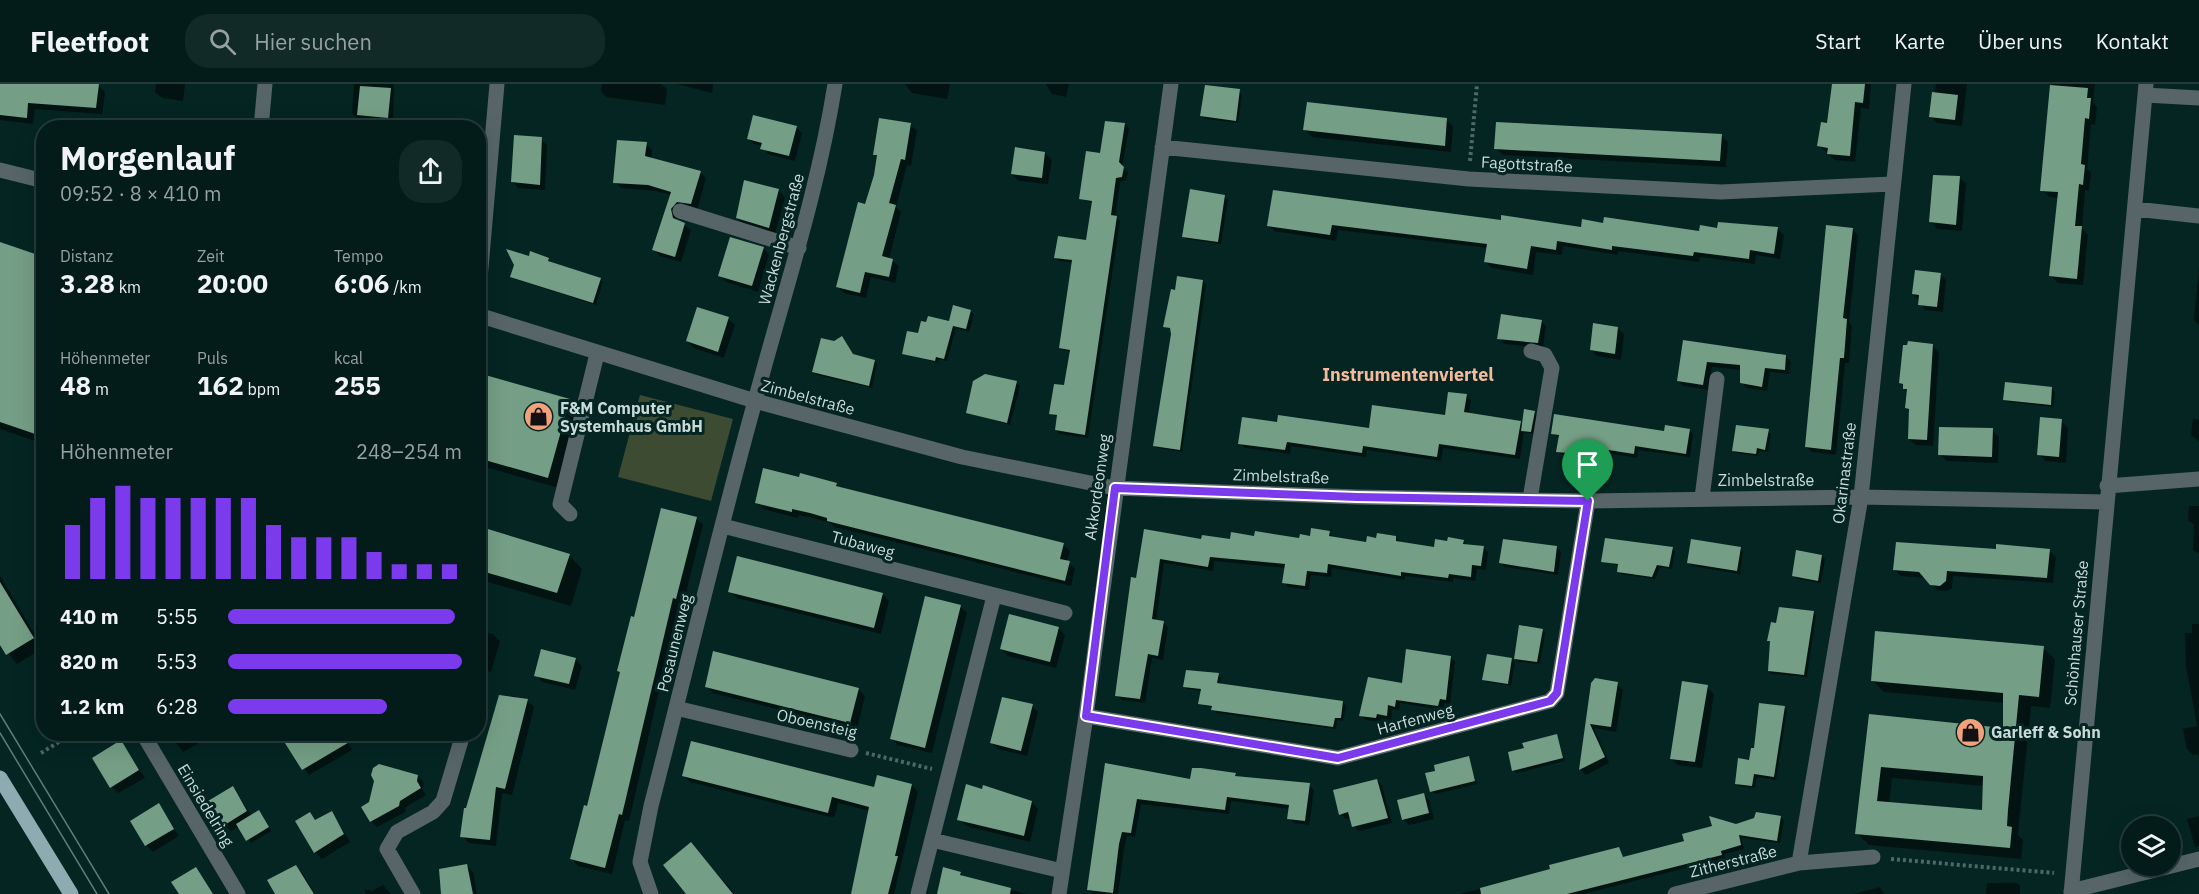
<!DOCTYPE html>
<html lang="de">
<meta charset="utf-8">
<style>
:root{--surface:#031c1a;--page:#112927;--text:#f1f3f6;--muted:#97a1a2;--line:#243a39;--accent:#7c3aed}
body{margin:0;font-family:"IBM Plex Sans",sans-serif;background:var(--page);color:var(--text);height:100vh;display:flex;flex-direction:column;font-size:22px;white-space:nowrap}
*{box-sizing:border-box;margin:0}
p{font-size:20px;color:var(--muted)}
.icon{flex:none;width:33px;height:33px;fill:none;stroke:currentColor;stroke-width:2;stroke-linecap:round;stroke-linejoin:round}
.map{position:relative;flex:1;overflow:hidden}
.panel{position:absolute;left:36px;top:36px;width:450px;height:621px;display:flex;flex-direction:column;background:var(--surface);border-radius:24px;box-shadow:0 6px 24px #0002,0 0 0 2px var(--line)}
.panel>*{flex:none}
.fabs{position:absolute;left:2121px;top:732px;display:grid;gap:12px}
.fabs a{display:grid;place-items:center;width:60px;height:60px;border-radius:50%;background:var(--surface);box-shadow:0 6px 24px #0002,0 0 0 2px var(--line);font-size:30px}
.pin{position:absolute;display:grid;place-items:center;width:51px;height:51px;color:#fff;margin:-62px -26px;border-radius:50% 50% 50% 0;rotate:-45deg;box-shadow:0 0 6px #0007}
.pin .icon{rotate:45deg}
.round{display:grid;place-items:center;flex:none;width:63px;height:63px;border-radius:24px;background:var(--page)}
.headline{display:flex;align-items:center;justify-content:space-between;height:102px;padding:0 24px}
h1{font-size:33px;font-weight:800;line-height:45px}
.figures{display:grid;grid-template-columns:repeat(3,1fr);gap:9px;height:102px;padding:6px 24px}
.figures div{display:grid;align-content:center}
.figures b{font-size:26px;font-weight:800}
.figures small{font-size:16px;font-weight:400}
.figures p{font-size:16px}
.chart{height:168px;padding:12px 24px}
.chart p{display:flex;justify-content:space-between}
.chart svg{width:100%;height:108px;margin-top:6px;stroke:var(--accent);stroke-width:6}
ul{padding:0 24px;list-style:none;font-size:20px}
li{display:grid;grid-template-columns:96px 72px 1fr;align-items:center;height:45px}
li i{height:15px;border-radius:8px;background:var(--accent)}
header{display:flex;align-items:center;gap:36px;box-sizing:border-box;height:84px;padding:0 30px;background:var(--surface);border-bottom:2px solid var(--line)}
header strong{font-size:28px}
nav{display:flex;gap:33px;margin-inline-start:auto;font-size:21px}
.search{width:420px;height:54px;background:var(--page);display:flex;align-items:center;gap:15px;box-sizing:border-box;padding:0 21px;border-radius:24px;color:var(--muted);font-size:22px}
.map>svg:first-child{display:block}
.green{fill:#3e4b33}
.shadow{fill:#0007;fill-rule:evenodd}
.building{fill:#749e85;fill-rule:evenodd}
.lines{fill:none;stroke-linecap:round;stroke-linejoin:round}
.path{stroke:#4d6865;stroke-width:4;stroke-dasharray:3 3;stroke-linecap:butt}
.minor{stroke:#576568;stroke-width:15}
.major{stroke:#8fabb2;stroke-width:15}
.tram{stroke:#617b78;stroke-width:1.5}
.route-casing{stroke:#fff;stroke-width:12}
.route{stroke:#7c3aed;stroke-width:8}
.labels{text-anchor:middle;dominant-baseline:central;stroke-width:6;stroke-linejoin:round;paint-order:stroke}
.street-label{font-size:16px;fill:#c9dbd8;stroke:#042522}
.poi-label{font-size:16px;font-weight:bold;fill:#c9dbd8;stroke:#042522;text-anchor:start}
.neighbourhood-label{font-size:18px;font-weight:bold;fill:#f6ba9d;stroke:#042522}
</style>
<header>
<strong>Fleetfoot</strong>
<div class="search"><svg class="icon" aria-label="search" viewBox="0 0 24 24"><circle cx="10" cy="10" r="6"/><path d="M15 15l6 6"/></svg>Hier suchen</div>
<nav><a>Start</a><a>Karte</a><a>Über uns</a><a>Kontakt</a></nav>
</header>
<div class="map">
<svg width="2199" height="810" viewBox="0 0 2199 810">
<rect width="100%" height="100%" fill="#042522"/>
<path class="green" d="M640 311 733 335 711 417 618 393Z"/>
<path class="shadow" d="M0 0 99 2 105 9 102 30 35 25 33 40 0 36Z
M156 0H185L183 17 162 14 155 8Z
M354 0H394L393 38 356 34 352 29Z
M602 0H661L667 5 665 21 606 13 601 7Z
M677 0H713L712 9Z
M905 0H950L947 15 912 9Z
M1046 0H1069L1066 13 1052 10Z
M1833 0H1871L1869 25 1861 24 1855 78 1835 76 1819 62 1829 40Z
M1936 0H1967L1962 42 1937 39 1931 33Z
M2052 0H2095L2093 19 2097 23 2095 41 2091 40 2087 85 2091 89 2089 107 2085 106 2082 144 2088 151 2083 201 2058 199 2051 192 2059 114 2049 113 2042 106Z
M1239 7 1242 10 1238 39 1205 35 1202 32Z
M161 35 187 40 191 44H160Z
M1446 36 1453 42 1451 68 1312 53 1305 46Z
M1125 40 1129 44 1122 83 1128 88 1126 96 1120 98 1115 133 1120 137 1088 354 1060 350 1056 346 1058 334 1051 329 1065 303 1071 269 1061 264 1073 179 1059 177 1055 173 1087 158 1093 120 1081 114 1102 71Z
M910 41 917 47 911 82 907 81 896 123 901 128 889 175 899 182 895 199 871 193 866 214 844 209 838 203 875 92 878 73 875 70Z
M796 43 802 49 795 77 768 70 763 62 754 60 748 54Z
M1721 51 1728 58 1726 83 1503 71 1496 64Z
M541 55 547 61 545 106 518 104 513 98Z
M646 60 652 66 651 75 700 88 706 94 697 126 676 131 678 137 691 146 681 178 660 172 654 166 671 111 656 107 621 104 615 98Z
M1045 69 1052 76 1048 100 1019 97 1012 90Z
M1959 93 1966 100 1962 147 1937 145 1931 138Z
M778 106 785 113 775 150 744 141 737 134Z
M1225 113 1228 116 1221 160 1186 155 1183 152Z
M1502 138 1582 145 1701 149 1718 145H1778L1784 151 1780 175 1756 171 1755 180 1700 173 1699 178 1618 167V171L1563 162 1562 171 1536 168 1533 191 1492 184 1486 178 1488 164 1338 146 1336 157 1274 147 1268 141Z
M1852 145 1858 151 1849 238 1852 242 1849 279H1845L1836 371 1812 368 1806 363Z
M0 160 44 175V360L0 345Z
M763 164 769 171 758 208 726 198 719 191Z
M530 174 548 175 551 180 600 195 603 198 596 221 515 195 512 192Z
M2199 184V241L2194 236Z
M1940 190 1946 196 1943 228 1925 226 1914 210Z
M1203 197 1206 201 1182 368 1157 364 1154 361 1172 250V246L1165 242Z
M970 227 974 230 969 248 956 244 947 277 939 275 938 279 903 269 919 251 950 239Z
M728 235 735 241 724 274 694 264 687 257Z
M1541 237 1546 242 1543 263 1504 260 1499 254Z
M1618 244 1624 250 1621 276 1597 272 1591 266Z
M1685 258 1786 272 1791 278 1789 290 1770 288 1767 307 1747 304 1742 299V286L1712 283 1708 306 1684 302 1678 297Z
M1932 261 1939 268 1933 362 1916 361 1909 355 1910 328 1906 324 1908 308 1901 299Z
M874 277 877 280 872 304 817 291 814 288Z
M478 290 570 316 581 327 559 404 478 381Z
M1017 299 1020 302 1010 341 967 328Z
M2052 305 2055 308 2053 323 2008 318 2005 315Z
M1466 312 1471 316 1469 330 1520 338 1523 342 1534 328 1537 331 1534 350 1524 348 1520 375 1443 364 1441 377 1367 366 1366 373 1291 362 1290 370 1245 364 1240 360 1278 339 1370 346 1446 333Z
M2193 335 2199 336V357L2191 351Z
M2061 337 2068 344 2066 379 2045 377 2039 370Z
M1689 346 1693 350 1690 373 1638 366 1637 374 1586 365 1585 373 1562 371 1558 367 1560 354 1552 350 1666 349Z
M1992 346 1999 353 1998 379 1947 377 1940 370Z
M1768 347 1771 350 1768 368 1759 367 1758 372 1736 369 1733 366Z
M800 395 836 400 841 405 1063 460 1070 467 1067 478 1075 485 1071 502 835 443 830 439 817 435 799 431 798 434 763 425 756 418Z
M2189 422H2199V469L2193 466 2194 440 2188 437Z
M696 434 703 441 683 521 679 520 629 737 625 736 612 790 578 782 572 775 588 724 635 534Z
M478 444 569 471 582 485 571 522 478 495Z
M1145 447 1202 457 1255 453 1301 456 1329 448 1334 453 1367 459 1396 453 1401 458 1435 465 1463 457 1467 462 1484 464 1488 468 1486 486 1477 485 1475 497 1453 494V498L1405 492V496L1332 484 1331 493 1311 491 1309 506 1288 503 1284 498 1286 484 1214 477 1213 487 1164 479 1156 537 1163 538 1168 543 1163 576 1152 574 1145 619 1122 616 1117 612Z
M1557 464 1561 468 1558 491 1505 483 1501 479Z
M1672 464 1675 467 1672 485 1660 483 1655 495 1621 490 1618 487 1619 482 1603 477Z
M1740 464 1743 467 1740 490 1692 482 1689 479Z
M1997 467H2049L2056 473 2053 499 1953 492 1952 504 1947 507 1937 506 1926 494 1901 492 1895 486Z
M1822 472 1825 475 1821 499 1797 495 1794 492Z
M0 492 43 564 17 580 0 558Z
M730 507 882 510 889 517 881 550 737 514Z
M960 522 967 529 932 669 898 661 891 654Z
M1813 528 1816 531 1807 593 1772 590 1769 587 1772 559 1769 556Z
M2192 540H2199V675L2198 670 2193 671 2187 665 2183 645 2197 642 2186 582 2185 549H2192Z
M1058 544 1065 551 1056 584 1008 572 1002 565Z
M478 546 493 550 500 557 491 588 478 584Z
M1542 546 1545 549 1540 580 1518 578 1515 575Z
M2043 564 2055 575 2050 624 2031 622 2019 739 2018 751 2023 756 2021 775 1869 761 1857 749 1870 632 2005 645V619L1884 608 1872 596ZM1892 694 1984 702 1983 728 1889 720Z
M1450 573 1455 578 1450 620 1444 619 1443 626 1400 619 1399 626 1392 625 1391 636 1381 634 1380 638 1366 636 1361 631 1403 601Z
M575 575 582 582 575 606 542 598 536 591Z
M1512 575 1515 578 1511 602 1487 598 1484 595Z
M1218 591 1221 594 1220 601 1343 618 1346 622 1343 637 1337 636 1336 645 1216 629 1213 624 1200 620 1202 607 1187 605 1184 602Z
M1596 596 1617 600 1623 606 1616 648 1594 644 1609 679 1586 691 1580 685Z
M706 602 858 605 865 612 857 645 713 609Z
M1707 603 1714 610 1702 684 1678 681 1671 674Z
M44 609V622L38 613Z
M512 612 527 616 534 623 512 711 502 709 496 762 469 759 462 752 467 726 508 615Z
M1032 622 1038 628 1027 672 998 665 992 659Z
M1784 623 1787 626 1776 696 1757 693 1755 704 1739 702 1736 699 1755 666Z
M169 650H205L208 654 183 668Z
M296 650H342L352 666 309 691 285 656Z
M1557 652 1565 677 1517 689 1514 686Z
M121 658 145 694 118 709 111 703Z
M1468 674 1477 700 1435 710 1432 707Z
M1106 681 1191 697 1235 691 1238 694 1309 701 1314 706 1309 741 1294 739 1289 734 1290 725 1231 717 1229 730 1141 720 1135 753 1127 752 1124 765 1118 810H1093L1088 805Z
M418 692 424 699 422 705 426 711 406 723 405 728 377 743 371 737Z
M684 692 875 705 912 701 918 708 894 810H852L870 727 838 719 834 734 690 698Z
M1377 696 1382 702 1392 739 1358 747 1351 734 1346 735 1341 730Z
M233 704 252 732 262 731 271 747 251 759 240 742 231 747 224 741Z
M1423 711 1429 716 1434 735 1409 741 1403 735Z
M1032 718 1038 725 1030 758 966 742 959 735Z
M158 721 179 752 153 768 146 761Z
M331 728 350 758 322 775 315 768 310 730 317 737Z
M2199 732V762L2195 763 2187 735Z
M1781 733 1784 737 1780 759 1741 754 1744 765 1724 770 1725 774 1583 810H1460L1552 786 1618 764 1624 774 1736 741Z
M697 767 735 810H690Z
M466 781 473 788 477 810H445Z
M296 783 303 790 315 810H277Z
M960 789 964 793 1026 810H938Z
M1987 799H2017L2020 802V810H1986Z
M383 801 391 810H365V805L372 807Z
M1880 803 1884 810H1854Z"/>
<path class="building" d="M0 0H99L96 24 28 19 27 34 0 31Z
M1832 0H1865L1863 19 1855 18 1850 72 1827 70 1828 64 1817 62 1821 38 1827 39Z
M1205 1 1240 5 1236 37 1200 32Z
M2050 1 2088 4 2087 14H2091L2089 35 2085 34 2081 80 2085 81 2083 101 2079 100 2075 142H2082L2077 195 2049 192 2058 108 2040 107Z
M360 2 391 4 388 34 357 31Z
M1932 8 1958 11 1955 36 1929 33Z
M1307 18 1447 34 1445 62 1303 46Z
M753 31 797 42 789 72 760 65 762 59 747 55Z
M879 34 911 39 905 76 901 75 889 119 896 121 882 172 893 175 889 193 865 188 860 209 836 203 858 118 865 120 874 91 877 71H873Z
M1105 37 1125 39 1119 78 1124 83 1122 93 1116 94 1111 131 1117 132 1085 351 1055 346 1057 331 1049 330 1054 300 1064 301 1070 266 1059 264 1072 176 1054 174 1058 152 1086 156 1092 117 1079 115 1086 67 1100 69Z
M1496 38 1722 50 1720 77 1494 65Z
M514 51 542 53 540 101 511 98Z
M617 56 647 58 645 72 701 87 691 120 677 118 671 125 673 134 685 139 675 173 652 166 671 108 648 101 613 99Z
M1015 63 1045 68 1042 94 1011 90Z
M1933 91 1960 92 1956 141 1929 138Z
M744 96 779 105 769 144 736 134Z
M1190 105 1225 111 1218 158 1182 153Z
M1273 106 1501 136V131L1581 143 1582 135 1603 139 1604 133 1699 147 1700 141 1717 144 1718 138 1778 143 1774 170 1750 166 1749 175 1694 168 1693 172 1612 162V166L1557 157 1556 166 1531 162 1527 185 1484 178 1487 160 1332 141 1330 151 1267 142Z
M1826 141 1853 144 1843 234 1847 235 1844 274H1840L1831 366 1805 363Z
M730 153 764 163 752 202 718 192Z
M0 158 44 173V353L0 338Z
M506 165 529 172 530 167 549 174 548 177 601 194 593 219 510 193 514 181Z
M1915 186 1941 189 1937 223 1918 221 1919 211 1912 210Z
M1177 192 1203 196 1180 366 1153 362 1171 250 1170 244 1163 243 1171 205 1175 206Z
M953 221 971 226 966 245 953 242 944 275 936 273 935 277 902 270 907 247 918 249 921 237 926 238 928 232 949 237Z
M697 223 729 233 718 268 686 257Z
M1501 230 1542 236 1538 259 1497 255Z
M1593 239 1618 243 1615 270 1590 266Z
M842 252 853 270 875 276 869 302 812 288 821 254 834 257Z
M1683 256 1786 271 1785 286 1765 284 1762 303 1740 299V281L1707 278 1703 301 1677 297Z
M1908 257 1933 260 1927 356 1908 355 1909 325 1905 324 1907 305H1903V300L1899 299 1903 261H1907Z
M478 289 570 315 548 394 478 374Z
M985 290 1017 297 1007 339 966 329 973 297Z
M2005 298 2052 303 2051 321 2003 316Z
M1448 308 1467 310 1464 328 1521 337 1515 371 1439 360 1437 373 1363 362 1362 369 1287 358 1285 366 1238 360 1242 333 1277 338 1278 331 1369 344 1372 321 1445 331Z
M1524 325 1535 327 1531 348 1521 347Z
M1554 330 1664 347 1665 341 1690 345 1686 370 1635 362 1634 370 1583 362 1581 370 1556 368 1559 351 1551 350Z
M2040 333 2062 335 2059 373 2037 371Z
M1736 341 1769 345 1765 366 1757 364 1756 370 1732 367Z
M1939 343 1993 344 1992 373 1938 371Z
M763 384 799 393 800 389 837 399 836 402 1064 459 1060 475 1070 477 1065 497 827 437V434L810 429 792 425V428L755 419Z
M661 424 697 433 676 515 673 514 622 731 619 730 605 784 570 775 584 721 587 722 620 588 617 587 631 532 634 533Z
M478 442 570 470 557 509 478 486Z
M1311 444 1330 447 1329 452 1366 458 1367 452 1376 454 1377 449 1396 452V457L1434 463 1435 455 1447 457 1448 453 1464 456 1463 460 1484 462 1481 482 1472 481 1471 493 1449 490 1448 494 1401 488V492L1328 480 1327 489 1307 487 1305 502 1282 499 1285 480 1210 473 1208 483 1160 475 1152 535 1164 537 1158 572 1148 570 1140 615 1115 612 1131 493 1136 494 1144 445 1201 455 1202 451 1230 455 1231 448 1254 452 1255 447 1299 454 1300 450 1310 452Z
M1605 454 1673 463 1669 483 1657 481 1652 493 1617 488 1618 480 1601 478Z
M1503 455 1557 462 1554 488 1499 479Z
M1691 455 1741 463 1737 487 1687 479Z
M1896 458 1996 465V460L2050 465 2047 494 1947 487 1946 497 1940 502 1930 501 1919 488 1893 486Z
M1796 466 1822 471 1818 497 1792 492Z
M737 472 883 509 874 544 728 508Z
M0 498 34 554 6 571 0 561Z
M925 512 961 521 925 664 890 655Z
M1779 523 1814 527 1804 591 1768 587 1770 557H1767L1771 538 1776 539Z
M1009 530 1059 543 1050 578 1000 565Z
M1519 541 1543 545 1537 578 1514 575Z
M1875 547 2044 562 2039 613 2019 611 2008 726 2007 742 2012 743 2010 764 1855 750 1869 630 2003 644V609L1871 597ZM1881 683 1983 692 1982 726 1877 717Z
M541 565 576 574 569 600 534 592Z
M1406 565 1451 572 1446 616 1440 615 1438 622 1396 616 1395 623 1388 621 1387 632 1377 630 1376 634 1359 632 1368 593 1402 599Z
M713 567 859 604 850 639 705 603Z
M1487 570 1512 574 1508 600 1482 596Z
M1186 586 1219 589 1217 599 1343 617 1341 634H1335L1333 643 1211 626 1212 622 1198 620 1201 605 1183 603Z
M1595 594 1618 598 1611 643 1590 640 1605 673 1579 686 1591 599Z
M1682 597 1708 601 1695 678 1670 675Z
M499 611 528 615 505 705 496 703 490 756 460 753 464 724H466Z
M1002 613 1033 620 1021 667 990 659Z
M1759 619 1785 622 1774 693 1754 690 1752 702 1735 700 1738 674 1749 676 1751 664H1754Z
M293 650H363L302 686 283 656Z
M1557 650 1563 674 1512 687 1508 668 1524 664 1522 659Z
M121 656 139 686 110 704 92 674Z
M691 657 874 703 877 691 912 700 895 772H898L888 810H851L869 723 832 713 828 729 682 692Z
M1469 672 1475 697 1430 708 1425 689 1435 687 1434 681Z
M1105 679 1190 695 1192 684H1201L1236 689 1235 692 1310 699 1305 737 1287 735 1289 721 1227 713 1225 726 1137 715 1131 749 1122 748 1119 760 1113 809 1087 806Z
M379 680 418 691 417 697 421 704 400 717 399 722 370 738 361 723 369 718 374 697 371 691 373 684Z
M1377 695 1388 734 1352 743 1348 728 1339 731 1333 706Z
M966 700 982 705 983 701 1032 717 1024 752 957 736Z
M233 702 247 727 223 742 208 717Z
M1424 709 1429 729 1402 736 1397 716Z
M159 719 174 745 145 762 130 737Z
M259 726 269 743 246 757 236 740Z
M332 727 344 750 314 769 295 737 310 728 315 736Z
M1756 728 1781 732 1777 757 1739 751 1741 761 1721 767 1722 771 1567 810H1481L1480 804 1550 785 1549 781 1619 763 1623 773 1684 757 1682 750 1712 742 1709 732 1736 740 1754 734Z
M691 758 708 779 733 810H686L663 781Z
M467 780 473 810H441L439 785Z
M296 781 314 810H275L267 796Z
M196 783 213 810H179L171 798Z
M943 783 961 788 960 791 1011 804 1010 810H937Z"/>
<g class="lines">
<path class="path" d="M1470 77 1477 0
M41 669 72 650
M866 669 932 685
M1891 775 2054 789"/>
<path class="minor" d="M2145 11 2199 14
M261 44 265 0
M1162 63 1469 95 1721 108 1892 100
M0 86 44 97
M2135 125 2199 132
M680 127 799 164
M478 218 497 0
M478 231 755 317 962 373 1115 404 1357 413 1588 417 1861 413 2106 418
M2107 402 2199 395
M1702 414 1717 295
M1530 415 1552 284 1545 271 1531 267
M570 430 560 420 597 270
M723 442 1065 529
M676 624 851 666
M1086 632 1338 674 1550 617 1557 609 1588 417
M143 650 238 810
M932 756 1062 787
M1799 779 1861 413 1904 0
M2071 807 2199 775
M413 810 387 765 397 748 433 728 443 717 463 650
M651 810 640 778 651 722C686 587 718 451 755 317 783 212 818 108 835 0
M918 810 994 512
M1059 810 1086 632 1171 0
M1675 810 1799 779 1873 773
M2071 810 2146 0"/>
<path class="major" d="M0 694 71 810"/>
<path class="tram" d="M0 630 109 810
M0 649 97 810"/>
</g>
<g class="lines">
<defs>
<path id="route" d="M1115 404 1357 413 1588 417 1557 609 1550 617 1338 674 1086 632Z"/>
</defs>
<use href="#route" class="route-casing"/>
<use href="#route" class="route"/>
</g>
<defs>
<symbol id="shop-disc" viewBox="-11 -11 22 22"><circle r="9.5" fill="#f1a27b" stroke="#042522"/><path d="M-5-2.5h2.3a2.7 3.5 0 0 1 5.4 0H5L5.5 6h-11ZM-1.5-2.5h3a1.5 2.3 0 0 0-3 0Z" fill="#111"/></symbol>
</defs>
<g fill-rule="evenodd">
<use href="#shop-disc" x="522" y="316" width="33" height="33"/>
<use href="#shop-disc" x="1954" y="632" width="33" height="33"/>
</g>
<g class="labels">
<g class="street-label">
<text transform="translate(1527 80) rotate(3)">Fagottstraße</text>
<text transform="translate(781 155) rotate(-75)">Wackenbergstraße</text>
<text transform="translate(808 313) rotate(15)">Zimbelstraße</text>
<text transform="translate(1844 389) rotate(-83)">Okarinastraße</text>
<text transform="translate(1281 392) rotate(2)">Zimbelstraße</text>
<text x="1766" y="396">Zimbelstraße</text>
<text transform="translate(1097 403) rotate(-82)">Akkordeonweg</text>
<text transform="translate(863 460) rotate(15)">Tubaweg</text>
<text transform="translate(2076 549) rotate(-85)">Schönhauser Straße</text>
<text transform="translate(674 559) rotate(-76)">Posaunenweg</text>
<text transform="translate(1415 635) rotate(-15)">Harfenweg</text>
<text transform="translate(817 639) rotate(13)">Oboensteig</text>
<text transform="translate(206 721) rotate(59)">Einsiedelring</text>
<text transform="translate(1733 777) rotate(-14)">Zitherstraße</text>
</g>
<g class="poi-label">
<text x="560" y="324">F&amp;M Computer<tspan x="560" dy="18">Systemhaus GmbH</tspan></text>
<text x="1991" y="648">Garleff &amp; Sohn</text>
</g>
<g class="neighbourhood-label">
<text x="1408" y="290">Instrumentenviertel</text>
</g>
</g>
</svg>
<div class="fabs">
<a><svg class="icon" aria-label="layers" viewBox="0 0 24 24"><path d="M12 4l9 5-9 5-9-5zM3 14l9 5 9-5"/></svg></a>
</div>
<div class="pin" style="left:1588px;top:417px;background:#1e9e55"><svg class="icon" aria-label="arrive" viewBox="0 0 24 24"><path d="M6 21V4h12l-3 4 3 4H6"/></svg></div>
<section class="panel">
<div class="headline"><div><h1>Morgenlauf</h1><p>09:52 · 8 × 410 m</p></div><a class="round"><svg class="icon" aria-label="share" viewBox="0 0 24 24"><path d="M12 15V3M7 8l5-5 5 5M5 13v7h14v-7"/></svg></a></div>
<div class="figures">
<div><p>Distanz</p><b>3.28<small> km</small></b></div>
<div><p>Zeit</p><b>20:00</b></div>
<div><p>Tempo</p><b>6:06<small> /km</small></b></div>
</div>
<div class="figures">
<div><p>Höhenmeter</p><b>48<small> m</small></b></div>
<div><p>Puls</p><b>162<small> bpm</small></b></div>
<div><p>kcal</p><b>255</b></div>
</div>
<div class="chart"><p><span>Höhenmeter</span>248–254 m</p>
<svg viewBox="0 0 160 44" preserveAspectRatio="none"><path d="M5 44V22M15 44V11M25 44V6M35 44V11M45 44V11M55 44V11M65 44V11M75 44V11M85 44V22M95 44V27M105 44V27M115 44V27M125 44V33M135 44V38M145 44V38M155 44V38"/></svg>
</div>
<ul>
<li><b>410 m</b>5:55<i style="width:97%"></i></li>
<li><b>820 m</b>5:53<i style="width:100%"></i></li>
<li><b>1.2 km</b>6:28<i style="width:68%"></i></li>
</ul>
</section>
</div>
